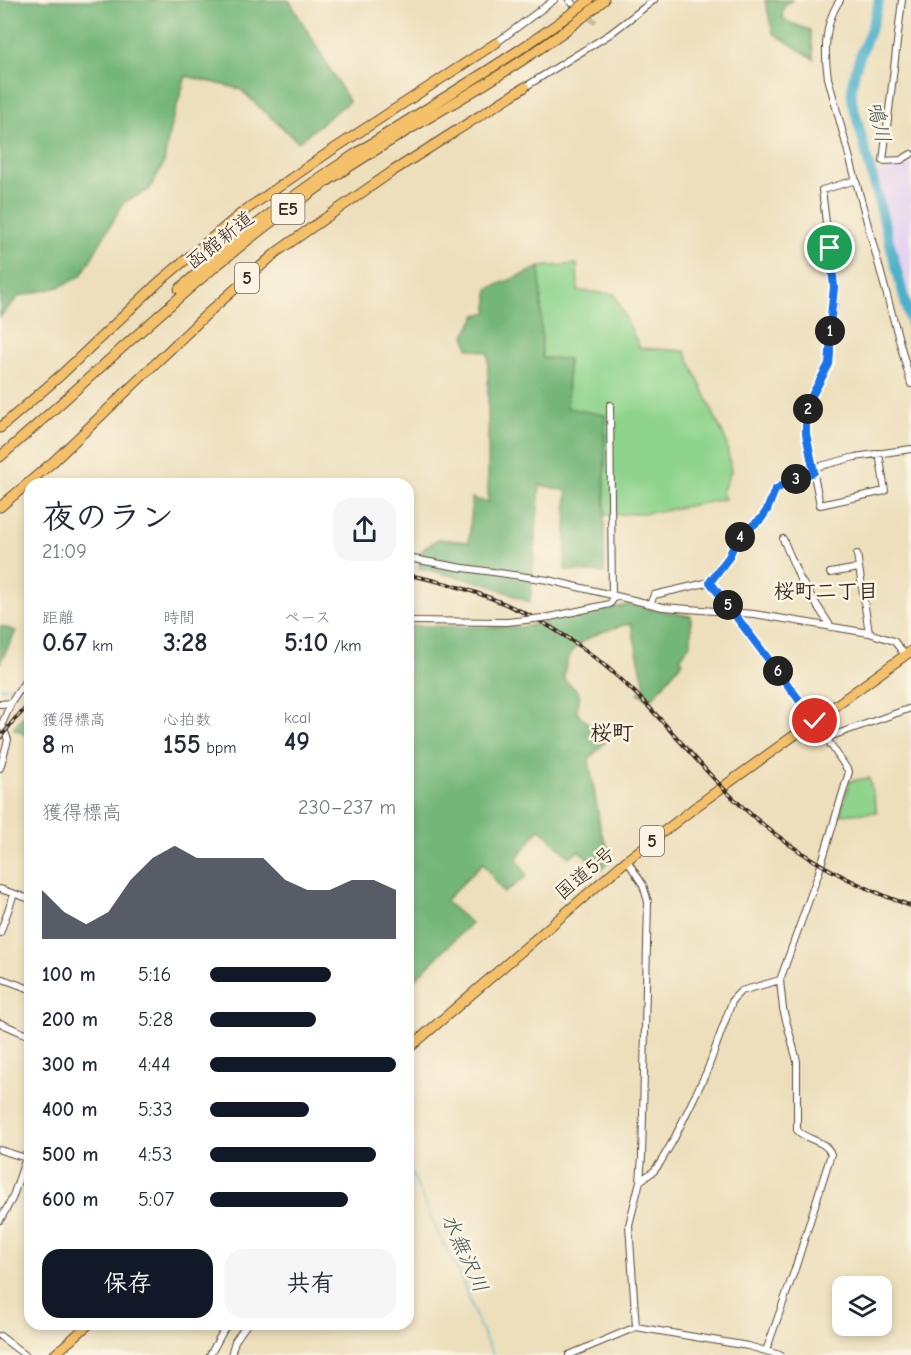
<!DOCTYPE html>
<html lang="ja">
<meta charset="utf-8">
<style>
:root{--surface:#fff;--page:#f6f6f7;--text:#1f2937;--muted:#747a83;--accent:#111827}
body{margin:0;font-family:"Comic Neue","Klee One",sans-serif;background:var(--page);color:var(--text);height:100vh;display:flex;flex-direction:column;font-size:22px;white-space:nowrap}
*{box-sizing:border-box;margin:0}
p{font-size:20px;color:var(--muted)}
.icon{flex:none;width:33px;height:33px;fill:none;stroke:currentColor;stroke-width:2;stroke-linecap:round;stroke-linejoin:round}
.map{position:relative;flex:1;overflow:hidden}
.panel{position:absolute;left:24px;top:478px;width:390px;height:852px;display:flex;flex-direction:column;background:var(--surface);border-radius:18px;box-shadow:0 3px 9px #0003}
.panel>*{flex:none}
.controls{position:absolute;left:832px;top:1276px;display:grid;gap:12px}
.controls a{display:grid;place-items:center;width:60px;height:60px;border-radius:12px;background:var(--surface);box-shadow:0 3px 9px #0003;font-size:30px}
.pin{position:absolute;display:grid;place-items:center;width:51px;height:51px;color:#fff;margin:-26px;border:3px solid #fff;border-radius:50%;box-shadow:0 2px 6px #0007}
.km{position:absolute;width:30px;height:30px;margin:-15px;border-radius:50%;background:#222;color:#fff;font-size:16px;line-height:30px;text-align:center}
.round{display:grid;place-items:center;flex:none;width:63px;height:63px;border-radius:18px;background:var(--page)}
.overview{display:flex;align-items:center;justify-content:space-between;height:102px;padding:0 18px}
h1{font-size:33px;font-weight:600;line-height:45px}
.figures{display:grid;grid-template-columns:repeat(3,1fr);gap:9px;height:102px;padding:6px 18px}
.figures div{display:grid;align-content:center}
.figures b{font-size:26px;font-weight:600}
.figures small{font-size:16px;font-weight:400}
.figures p{font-size:16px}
.chart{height:168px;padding:12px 18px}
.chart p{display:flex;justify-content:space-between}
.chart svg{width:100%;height:108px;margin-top:6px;fill:var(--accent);opacity:.7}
.primary-button{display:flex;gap:12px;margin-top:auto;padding:12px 18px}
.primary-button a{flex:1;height:69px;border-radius:18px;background:var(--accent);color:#fff;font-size:24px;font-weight:600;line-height:69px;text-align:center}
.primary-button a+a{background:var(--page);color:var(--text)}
ul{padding:0 18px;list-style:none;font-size:20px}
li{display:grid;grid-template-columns:96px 72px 1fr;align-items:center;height:45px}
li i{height:15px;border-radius:8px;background:var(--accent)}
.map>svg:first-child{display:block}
.built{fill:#e5d3f1}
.green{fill:#8fd48d;stroke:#657f56;stroke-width:1.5}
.forest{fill:#73b678;stroke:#57704b;stroke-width:1.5}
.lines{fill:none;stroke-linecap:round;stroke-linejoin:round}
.stream{stroke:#4cb0cb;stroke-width:1.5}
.river{stroke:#4cb0cb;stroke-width:10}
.minor-tunnel{stroke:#c9bb9c;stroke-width:6;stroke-dasharray:6 3;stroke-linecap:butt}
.minor-casing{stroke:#564536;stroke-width:8}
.highway-casing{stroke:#564536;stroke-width:11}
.minor{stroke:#fff;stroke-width:6}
.highway{stroke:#f4c16a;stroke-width:9}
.rail-casing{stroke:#3b2a1e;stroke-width:4}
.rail{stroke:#fcf5e5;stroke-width:1.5;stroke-dasharray:4.5;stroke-linecap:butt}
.minor-bridge-casing{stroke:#564536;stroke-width:8;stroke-linecap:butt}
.minor-bridge{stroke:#fff;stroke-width:6}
.route-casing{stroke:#fff;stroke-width:12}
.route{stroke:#1a73e8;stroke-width:8}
.labels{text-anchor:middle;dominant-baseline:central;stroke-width:5;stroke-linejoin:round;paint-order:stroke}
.shield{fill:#fcf5e5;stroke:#75675a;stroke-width:1.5}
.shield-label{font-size:18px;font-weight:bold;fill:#3b2a1e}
.street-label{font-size:20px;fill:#3b2a1e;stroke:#fcf5e5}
.water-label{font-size:21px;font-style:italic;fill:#41595b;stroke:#fcf5e5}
.neighbourhood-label{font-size:21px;font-weight:bold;fill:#3b2a1e;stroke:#fcf5e5}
.quarter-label{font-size:22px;font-weight:bold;fill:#3b2a1e;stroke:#fcf5e5}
</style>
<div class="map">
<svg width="911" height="1355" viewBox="0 0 911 1355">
<rect width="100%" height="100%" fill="#fcf5e5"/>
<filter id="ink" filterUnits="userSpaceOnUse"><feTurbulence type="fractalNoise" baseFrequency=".0167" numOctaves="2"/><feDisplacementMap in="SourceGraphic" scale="12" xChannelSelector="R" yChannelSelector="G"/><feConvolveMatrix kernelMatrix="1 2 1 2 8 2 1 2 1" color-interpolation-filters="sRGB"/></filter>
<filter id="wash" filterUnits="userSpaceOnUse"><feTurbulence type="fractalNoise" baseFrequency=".008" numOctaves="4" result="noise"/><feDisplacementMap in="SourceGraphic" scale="24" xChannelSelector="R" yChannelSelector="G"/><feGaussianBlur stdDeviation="1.35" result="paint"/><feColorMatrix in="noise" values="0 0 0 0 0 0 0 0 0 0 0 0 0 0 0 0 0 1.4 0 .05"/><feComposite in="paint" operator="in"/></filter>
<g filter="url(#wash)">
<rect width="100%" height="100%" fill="#eddfbc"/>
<path class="built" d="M911 159V300L875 175 903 165Z"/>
<path class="green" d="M577 264 578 291 614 294 640 348 685 351 726 441 731 471 722 492 725 499 657 512 605 515V415L567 409 568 359 542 358 540 267Z
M869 778 877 812 840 815 850 781Z"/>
<path class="forest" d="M0 0H289L349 101 298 142 240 89 186 76 170 128 164 163 149 190 124 202 81 276 59 287 19 296 0 317Z
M765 0H792L784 6 782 16 788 22 810 30 814 59 773 33Z
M540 267 542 358 568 359 567 408 605 415 604 573 565 570 567 491 540 485 530 603 488 584 419 568 422 550 438 539 469 542 472 498 488 503V353L468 348 465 335 477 315 488 312V289Z
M628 605 691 616V643L680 658 683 661 651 700 638 693 645 687 631 623C599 633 564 639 564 680 580 693 583 691 576 711L605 742 589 759 601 832 612 856 602 870 579 851 569 857 540 828 517 858 527 876 504 893 483 863 445 901 471 923 408 986V626L523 627Z
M0 626 16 631 0 663Z
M30 709V737L13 728Z"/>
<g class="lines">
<path class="stream" d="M0 688 16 687
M408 1164 436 1229 462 1279 477 1321 493 1355"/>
<path class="river" d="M879 0C874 34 849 65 852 100L911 324"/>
</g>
</g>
<g filter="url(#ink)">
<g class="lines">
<path class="minor-tunnel" d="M584 13 596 23"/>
<defs>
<path id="minor" d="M569 0 572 3
M840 0C824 23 824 52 828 78L911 384
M902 0 883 161 901 160 911 154
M496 43 554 0
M525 87 610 34 654 0
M856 180 822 190 834 287V305L830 326 829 364 814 390 809 401 806 418V434L820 505 885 491 879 453
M610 405 612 595
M813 468 855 457 911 449
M783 539 800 579 831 627
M857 554 869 633
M408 558 457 567 548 580 663 607 754 614 869 633 894 641 905 655
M830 573 859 568
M710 582 815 721 849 772 818 875 780 980 783 1009 797 1061V1130C806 1141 825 1139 831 1154L795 1269 766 1351
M650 604 654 595 710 582 729 557 734 545 742 534 761 519 767 510 775 491 788 482 814 472
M550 617 610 604 615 596
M408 621 507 622 526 620
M0 704 11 703
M826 738 911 708
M0 768 8 740 2 724 11 703 30 674
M627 860 643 885 648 902 642 1157 640 1181
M0 889 30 899
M0 933 14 894
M0 978 30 989
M0 1023 30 1036
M0 1150 26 1158
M0 1220 12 1199 30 1146
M636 1327 629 1225 640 1181 654 1171 660 1163 674 1139 707 1071 733 999 741 991 780 980
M0 1336 25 1355
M210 1355 227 1324
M231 1355 235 1341 247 1324
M569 1355 636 1327 748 1346 780 1355"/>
<path id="highway" d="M179 289C233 241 289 197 349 158 429 105 513 59 589 0
M0 428 62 374 159 282 244 211 329 152 496 43
M0 457C103 368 200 271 312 192 407 124 515 76 604 0
M0 507 54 461 209 312 278 251 393 171 525 87
M408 1049 627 860 698 805 911 651
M54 1355 89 1324"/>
</defs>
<use href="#minor" class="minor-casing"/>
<use href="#highway" class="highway-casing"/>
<use href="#minor" class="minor"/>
<use href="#highway" class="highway"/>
<defs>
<path id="rail" d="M408 575C505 593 579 634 647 705 683 743 714 783 754 817 800 857 853 885 911 906
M0 738 14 720 30 704"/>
</defs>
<use href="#rail" class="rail-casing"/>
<use href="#rail" class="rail"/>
<defs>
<path id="minor-bridge" d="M526 620 550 617"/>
</defs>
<use href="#minor-bridge" class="minor-bridge-casing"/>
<use href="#minor-bridge" class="minor-bridge"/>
</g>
</g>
<g class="lines" filter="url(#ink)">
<defs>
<path id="route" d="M815 721 710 582 729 557 734 545 742 534 761 519 767 510 775 490 788 482 814 472 806 434V418L809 401 829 364 830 354V326L834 287 830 248"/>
</defs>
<use href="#route" class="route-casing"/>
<use href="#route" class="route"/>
</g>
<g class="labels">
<g class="shield">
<rect x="271.5" y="194" width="33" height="30" rx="4.5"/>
<rect x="235" y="263" width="24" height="30" rx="4.5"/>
<rect x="640" y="826" width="24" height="30" rx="4.5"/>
</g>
<g class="shield-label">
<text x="288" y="209">E5</text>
<text x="247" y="278">5</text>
<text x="652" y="841">5</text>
</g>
<g class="street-label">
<text transform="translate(220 240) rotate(-39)">函館新道</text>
<text transform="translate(585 873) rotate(-40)">国道5号</text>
</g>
<g class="water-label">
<text transform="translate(879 122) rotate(77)">鳴川</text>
<text transform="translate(465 1253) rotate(66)">水無沢川</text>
</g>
<g class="neighbourhood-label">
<text x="826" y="591">桜町二丁目</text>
</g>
<g class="quarter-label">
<text x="612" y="733">桜町</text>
</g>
</g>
</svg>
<div class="controls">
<a><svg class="icon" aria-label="layers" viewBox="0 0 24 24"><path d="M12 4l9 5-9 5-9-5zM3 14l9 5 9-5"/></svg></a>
</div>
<div class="pin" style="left:830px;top:248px;background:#1e9e55"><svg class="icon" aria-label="arrive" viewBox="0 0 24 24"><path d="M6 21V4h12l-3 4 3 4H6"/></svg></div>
<div class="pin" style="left:815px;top:721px;background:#d93025"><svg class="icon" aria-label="check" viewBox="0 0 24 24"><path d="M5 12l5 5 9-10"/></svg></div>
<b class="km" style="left:830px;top:331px">1</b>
<b class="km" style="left:808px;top:409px">2</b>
<b class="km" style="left:796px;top:479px">3</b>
<b class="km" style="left:740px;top:537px">4</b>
<b class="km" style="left:728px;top:605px">5</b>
<b class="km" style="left:778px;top:671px">6</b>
<section class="panel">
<div class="overview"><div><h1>夜のラン</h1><p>21:09</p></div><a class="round"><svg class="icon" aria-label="share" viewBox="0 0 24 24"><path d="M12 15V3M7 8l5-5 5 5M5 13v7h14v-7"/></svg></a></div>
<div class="figures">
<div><p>距離</p><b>0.67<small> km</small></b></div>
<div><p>時間</p><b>3:28</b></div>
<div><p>ペース</p><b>5:10<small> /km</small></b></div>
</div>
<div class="figures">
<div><p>獲得標高</p><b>8<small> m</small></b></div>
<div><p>心拍数</p><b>155<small> bpm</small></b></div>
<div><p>kcal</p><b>49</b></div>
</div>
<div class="chart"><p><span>獲得標高</span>230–237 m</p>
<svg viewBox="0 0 160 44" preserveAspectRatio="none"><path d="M0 44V24L10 33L20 38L30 33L40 20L50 11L60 6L70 11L80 11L90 11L100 11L110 20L120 24L130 24L140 20L150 20L160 24V44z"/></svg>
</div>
<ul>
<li><b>100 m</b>5:16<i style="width:65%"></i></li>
<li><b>200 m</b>5:28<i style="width:57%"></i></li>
<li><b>300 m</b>4:44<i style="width:100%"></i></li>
<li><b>400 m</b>5:33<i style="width:53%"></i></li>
<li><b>500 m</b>4:53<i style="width:89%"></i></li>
<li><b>600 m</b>5:07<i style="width:74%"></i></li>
</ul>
<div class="primary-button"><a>保存</a><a>共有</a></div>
</section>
</div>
